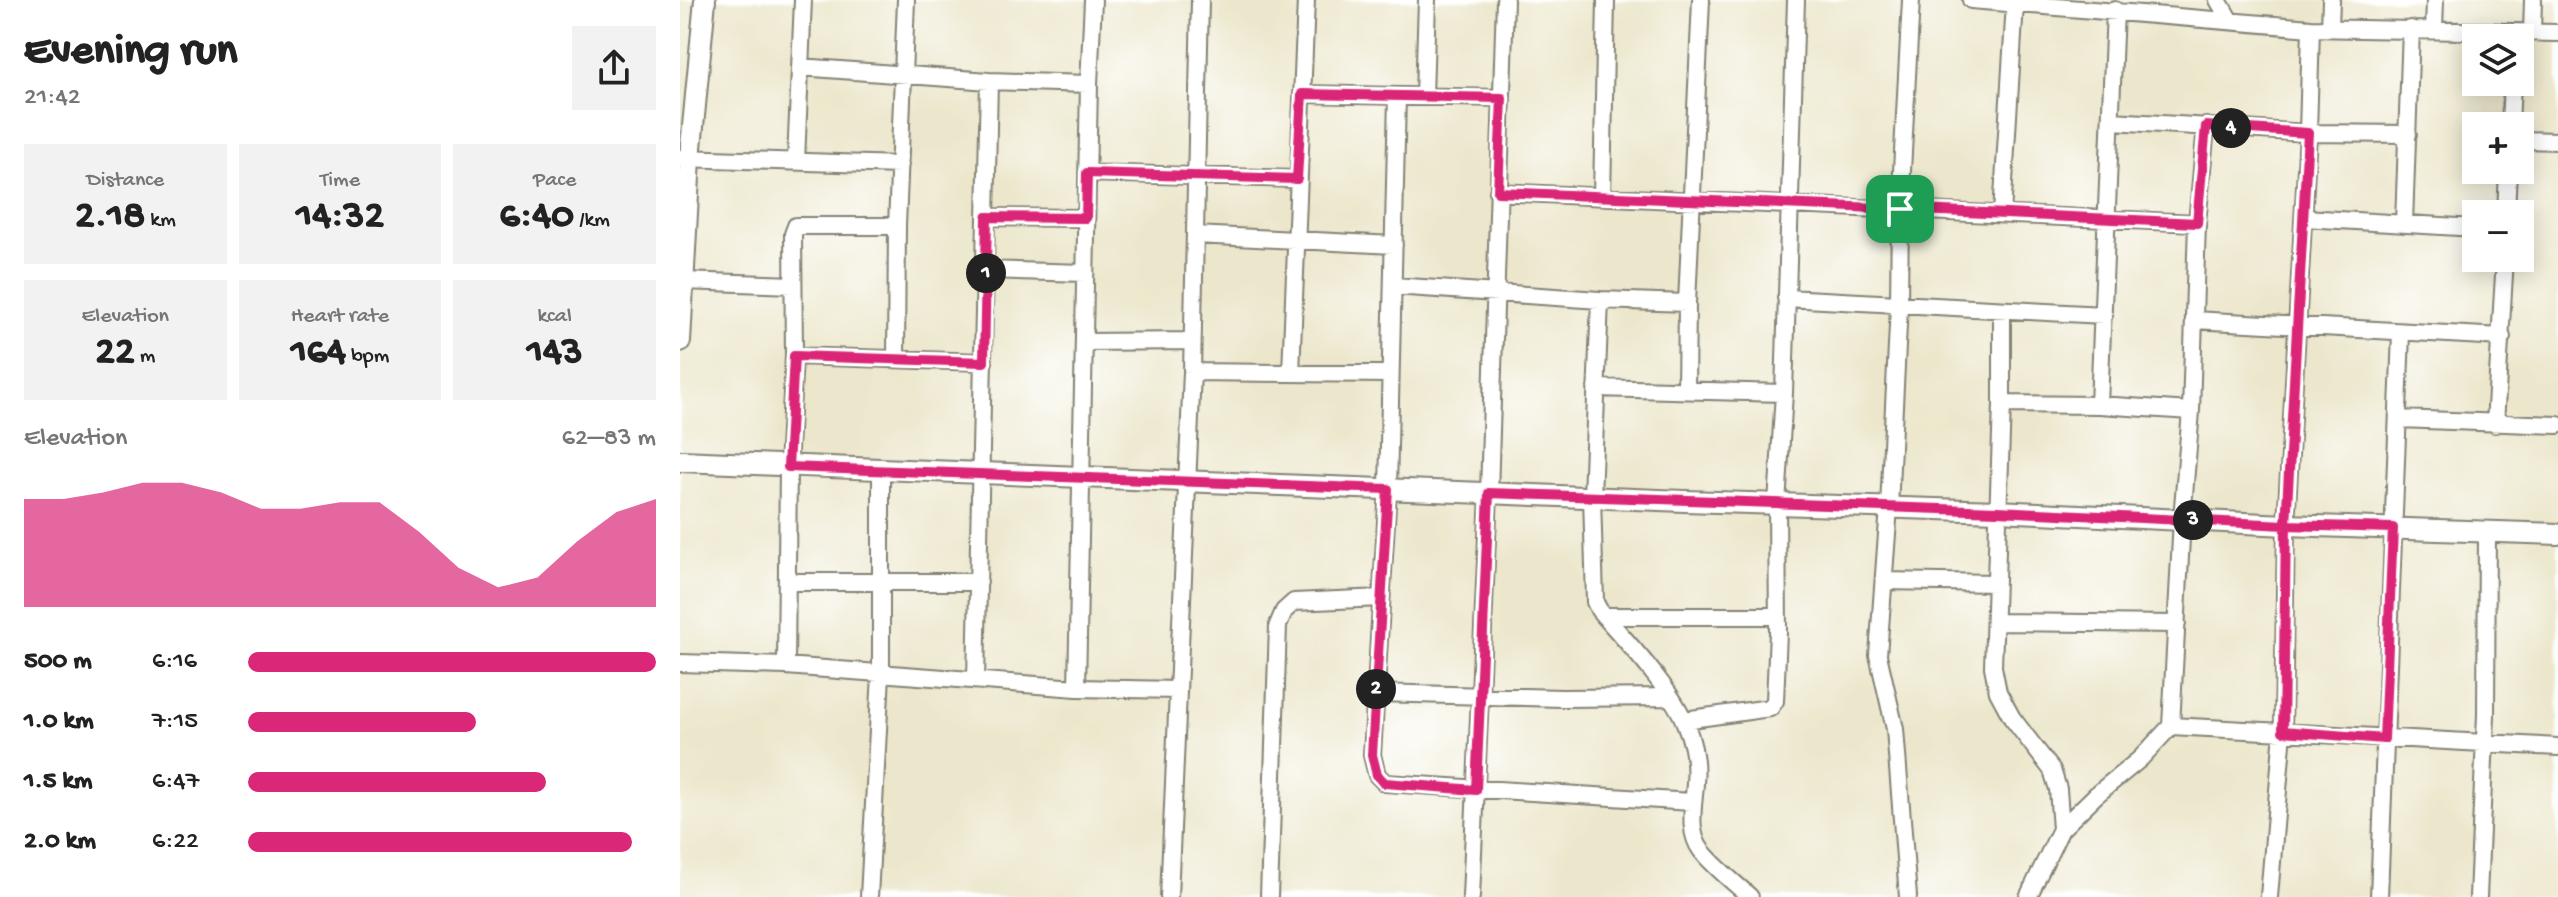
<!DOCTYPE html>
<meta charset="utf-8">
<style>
:root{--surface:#fff;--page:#f2f2f2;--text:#222;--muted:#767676;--accent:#db2777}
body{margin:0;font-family:"Gochi Hand",sans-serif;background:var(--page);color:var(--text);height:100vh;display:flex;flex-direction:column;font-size:30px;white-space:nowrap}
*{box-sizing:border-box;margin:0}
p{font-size:26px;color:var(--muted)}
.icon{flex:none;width:44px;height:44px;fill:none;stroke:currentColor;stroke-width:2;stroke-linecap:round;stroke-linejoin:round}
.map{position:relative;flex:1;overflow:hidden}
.details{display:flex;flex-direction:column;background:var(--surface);width:680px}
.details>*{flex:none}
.fabs{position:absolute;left:1782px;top:24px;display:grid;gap:16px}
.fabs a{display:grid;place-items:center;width:72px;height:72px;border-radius:0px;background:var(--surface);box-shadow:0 4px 20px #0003;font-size:40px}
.pin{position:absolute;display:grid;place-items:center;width:68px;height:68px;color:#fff;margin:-34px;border-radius:16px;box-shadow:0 4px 12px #0006}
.km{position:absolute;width:40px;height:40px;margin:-20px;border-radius:50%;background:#222;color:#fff;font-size:22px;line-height:40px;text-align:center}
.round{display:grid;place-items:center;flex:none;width:84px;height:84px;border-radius:0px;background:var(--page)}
.head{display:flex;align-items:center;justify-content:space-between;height:136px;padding:0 24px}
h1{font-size:44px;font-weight:700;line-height:60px}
.stats{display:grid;grid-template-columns:repeat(3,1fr);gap:12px;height:136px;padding:8px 24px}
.stats div{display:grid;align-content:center;border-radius:0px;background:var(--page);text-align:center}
.stats b{font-size:40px;font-weight:700}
.stats small{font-size:22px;font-weight:400}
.stats p{font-size:22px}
.chart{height:224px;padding:16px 24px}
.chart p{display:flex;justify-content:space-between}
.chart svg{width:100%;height:144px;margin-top:8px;fill:var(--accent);opacity:.7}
ul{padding:0 24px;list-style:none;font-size:26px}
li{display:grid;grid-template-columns:128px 96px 1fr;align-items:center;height:60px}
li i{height:20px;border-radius:10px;background:var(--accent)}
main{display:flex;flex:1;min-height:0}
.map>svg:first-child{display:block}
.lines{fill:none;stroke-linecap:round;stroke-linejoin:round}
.minor-casing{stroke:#848274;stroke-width:20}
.tertiary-casing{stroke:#848274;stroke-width:24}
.minor{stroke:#fff;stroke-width:16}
.tertiary{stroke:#fff;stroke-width:20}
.route-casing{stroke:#fff;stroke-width:16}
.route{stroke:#db2777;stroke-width:10}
</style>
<main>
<section class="details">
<div class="head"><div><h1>Evening run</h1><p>21:42</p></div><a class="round"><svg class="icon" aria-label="share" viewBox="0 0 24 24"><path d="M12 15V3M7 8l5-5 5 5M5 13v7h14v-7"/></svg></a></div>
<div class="stats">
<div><p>Distance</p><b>2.18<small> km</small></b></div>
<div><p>Time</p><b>14:32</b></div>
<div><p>Pace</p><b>6:40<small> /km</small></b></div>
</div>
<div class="stats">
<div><p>Elevation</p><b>22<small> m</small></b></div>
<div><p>Heart rate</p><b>164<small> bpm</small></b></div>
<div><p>kcal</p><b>143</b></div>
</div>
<div class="chart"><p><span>Elevation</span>62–83 m</p>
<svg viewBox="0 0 160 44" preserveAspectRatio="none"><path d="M0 44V11L10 11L20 9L30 6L40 6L50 9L60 14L70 14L80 12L90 12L100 21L110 32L120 38L130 35L140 24L150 15L160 11V44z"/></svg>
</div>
<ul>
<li><b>500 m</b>6:16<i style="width:100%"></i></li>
<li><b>1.0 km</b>7:15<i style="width:56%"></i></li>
<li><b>1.5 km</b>6:47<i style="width:73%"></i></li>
<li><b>2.0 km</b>6:22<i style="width:94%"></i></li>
</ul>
</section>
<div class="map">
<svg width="1878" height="897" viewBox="0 0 1878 897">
<rect width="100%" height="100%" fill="#fff"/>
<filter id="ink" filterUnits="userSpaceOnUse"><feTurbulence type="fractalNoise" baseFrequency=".0125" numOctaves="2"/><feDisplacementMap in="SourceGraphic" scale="16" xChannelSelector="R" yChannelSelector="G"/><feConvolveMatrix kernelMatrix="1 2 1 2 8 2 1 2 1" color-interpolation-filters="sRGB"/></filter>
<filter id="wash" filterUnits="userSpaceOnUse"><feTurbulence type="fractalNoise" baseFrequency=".006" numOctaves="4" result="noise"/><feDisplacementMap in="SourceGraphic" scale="32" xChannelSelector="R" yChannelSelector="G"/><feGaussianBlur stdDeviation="1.8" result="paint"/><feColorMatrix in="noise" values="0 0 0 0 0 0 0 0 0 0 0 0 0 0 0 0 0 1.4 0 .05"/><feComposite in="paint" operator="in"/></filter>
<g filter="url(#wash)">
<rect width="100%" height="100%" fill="#ece7cc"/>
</g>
<g filter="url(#ink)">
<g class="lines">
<defs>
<path id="minor" d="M1291 0 1631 28 1878 33
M1538 0 1549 19
M1650 28 1651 0
M1754 30 1755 0
M1852 33 1853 0
M120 67 309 81 409 84
M622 94 822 98
M717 96 708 489 692 755 697 775 705 783 1012 802
M744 96 747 0
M1432 121 1628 133 1728 134
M1830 126 1832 82
M1840 140 1878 141
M2 158 220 165
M116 161 123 0
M407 173 617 179
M818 192 1517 223
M922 197 926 0
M1322 214 1335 3
M1826 214 1828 170
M307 217 406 218
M1624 218 1796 228
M1724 223 1731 29
M515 235 714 245
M306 270 405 273
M3 281 113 285
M713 286 920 300 1007 303
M1106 298 1424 315
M920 300 912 496 915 602 919 610C944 639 991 688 1005 723 1013 742 1017 763 1015 783 1014 804 1007 831 1021 850 1034 867 1054 882 1070 897
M1322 311V404L1313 667 1318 692 1332 718 1372 770 1378 789 1381 829
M1514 320 1822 337
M404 342 512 341
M114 356 304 362
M216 359 217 226 226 0
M512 372 710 374
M611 373 626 0
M916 388 1104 393
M1006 390 1007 303 1021 0
M1322 404 1419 405 1511 411
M1419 405 1435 10
M1719 419 1878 425
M1815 424 1825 258
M1204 581 1316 583
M108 582H299
M924 616H1098
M1315 622 1497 624
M0 663 106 666 108 467 114 356 113 234 116 226H217
M106 666 397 688 497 690
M296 680 309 81
M397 688 409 84 413 0
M696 693 882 698 989 697
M1004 720 1090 708 1095 701 1098 632 1097 504 1104 393 1116 0
M1491 726 1878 747
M189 897 201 674V470
M489 897 512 372 520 0
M589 897 598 625 604 611 614 602 701 598
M791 897 809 493 825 0
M1228 897 1215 729 1198 655 1209 507 1219 305 1220 209 1231 0
M1348 897 1381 829 1416 795 1460 759 1491 726 1502 519 1511 411 1517 223 1526 126
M1589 897 1603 731 1606 525 1628 133 1631 28
M1699 897 1721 333
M1798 897 1806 715 1807 530"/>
<path id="tertiary" d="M0 341 10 158 25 0
M0 461 1004 501 1318 511 1606 525 1878 534"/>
</defs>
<use href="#minor" class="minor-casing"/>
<use href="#tertiary" class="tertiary-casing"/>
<use href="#minor" class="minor"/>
<use href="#tertiary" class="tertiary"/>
</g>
</g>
<g class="lines" filter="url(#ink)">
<defs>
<path id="route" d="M1220 209 818 192 822 98 622 94 617 179 407 173 406 218 307 217 304 362 114 356 108 467 708 489 692 755 697 775 705 783 796 790 809 493 1318 511 1606 525 1603 731 1704 739 1713 528 1606 525 1628 133 1526 126 1517 223 1220 209"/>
</defs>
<use href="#route" class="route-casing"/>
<use href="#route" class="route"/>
</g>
</svg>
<div class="fabs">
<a><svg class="icon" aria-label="layers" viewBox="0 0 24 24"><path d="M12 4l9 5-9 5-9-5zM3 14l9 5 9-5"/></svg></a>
<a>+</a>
<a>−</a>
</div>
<div class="pin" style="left:1220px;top:209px;background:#1e9e55"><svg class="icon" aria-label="arrive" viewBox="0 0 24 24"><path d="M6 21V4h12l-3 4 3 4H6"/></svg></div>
<b class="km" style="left:306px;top:273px">1</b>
<b class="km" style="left:696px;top:689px">2</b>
<b class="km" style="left:1513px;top:520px">3</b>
<b class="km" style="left:1551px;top:128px">4</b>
</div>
</main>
